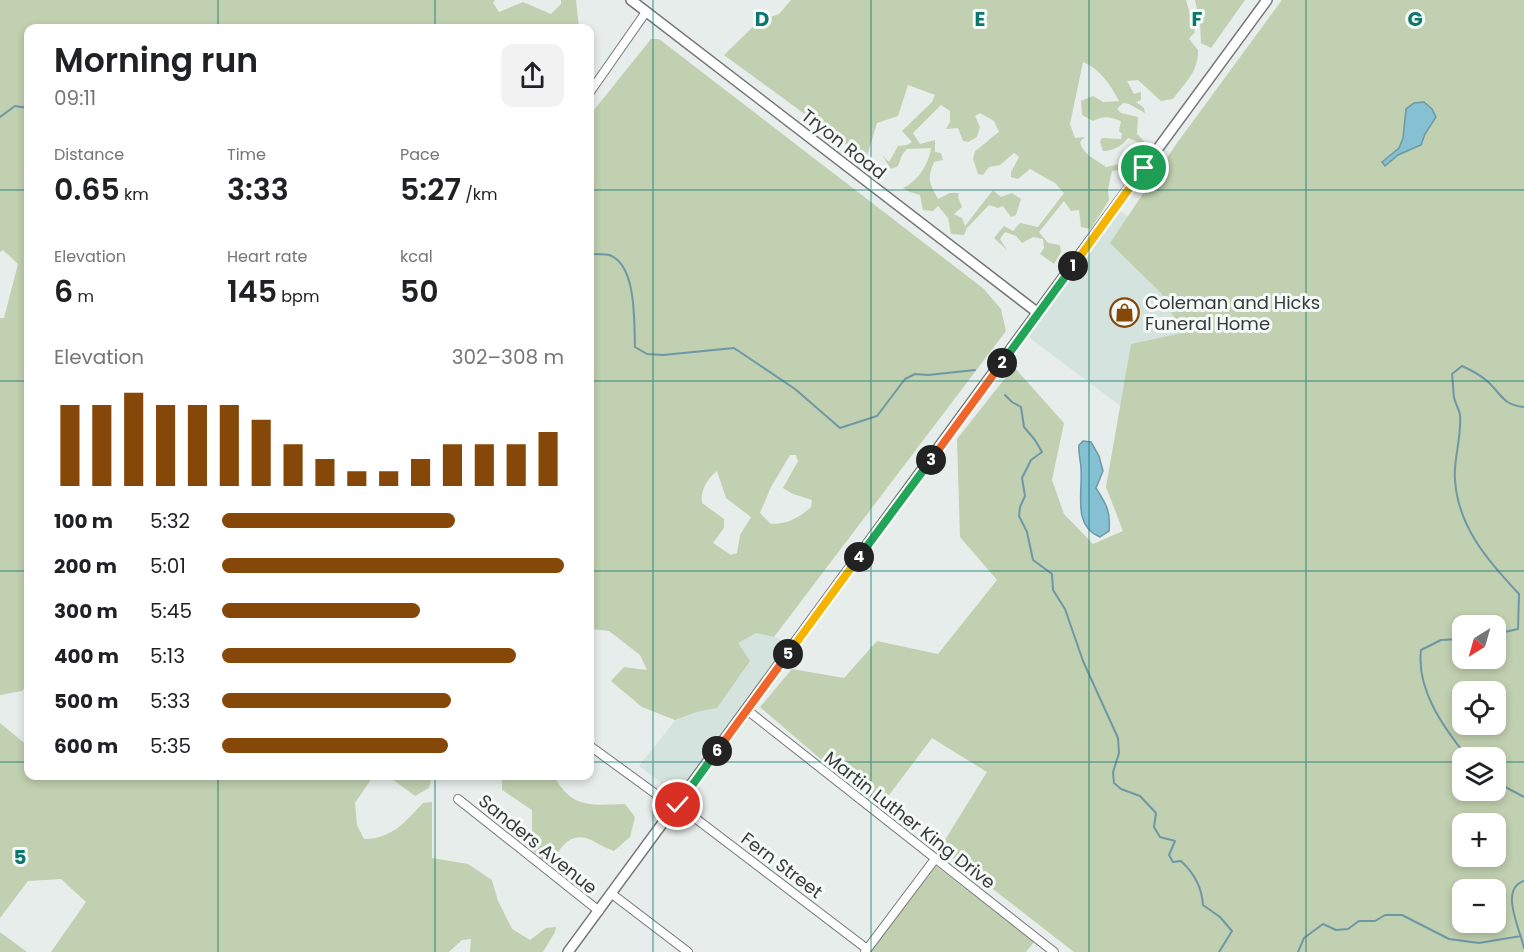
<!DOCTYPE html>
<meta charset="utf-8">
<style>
:root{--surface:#fff;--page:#f2f2f2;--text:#202124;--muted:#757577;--accent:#854808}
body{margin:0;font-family:Poppins,sans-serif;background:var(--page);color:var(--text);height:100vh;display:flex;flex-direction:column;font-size:22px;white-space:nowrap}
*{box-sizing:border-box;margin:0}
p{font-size:20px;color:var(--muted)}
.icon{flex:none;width:33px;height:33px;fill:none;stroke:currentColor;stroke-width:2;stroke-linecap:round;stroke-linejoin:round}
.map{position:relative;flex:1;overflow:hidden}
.drawer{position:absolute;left:24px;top:24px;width:570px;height:756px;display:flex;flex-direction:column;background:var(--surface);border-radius:12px;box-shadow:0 3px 9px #0003}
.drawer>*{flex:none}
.needle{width:39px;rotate:217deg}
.buttons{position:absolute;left:1452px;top:615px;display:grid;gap:12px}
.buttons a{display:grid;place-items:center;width:54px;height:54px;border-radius:12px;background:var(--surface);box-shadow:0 3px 9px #0003;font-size:30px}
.pin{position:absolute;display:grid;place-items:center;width:51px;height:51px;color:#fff;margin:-26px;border:3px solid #fff;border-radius:50%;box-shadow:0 2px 6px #0007}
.km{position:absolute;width:30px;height:30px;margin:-15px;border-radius:50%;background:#222;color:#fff;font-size:16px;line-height:30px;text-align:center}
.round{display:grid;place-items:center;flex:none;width:63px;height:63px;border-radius:12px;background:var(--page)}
.headline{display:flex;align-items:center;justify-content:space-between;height:102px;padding:0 30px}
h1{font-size:33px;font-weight:600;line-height:45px}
.figures{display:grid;grid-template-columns:repeat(3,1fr);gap:9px;height:102px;padding:6px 30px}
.figures div{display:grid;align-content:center}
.figures b{font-size:30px;font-weight:600}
.figures small{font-size:16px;font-weight:400}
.figures p{font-size:16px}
.chart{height:168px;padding:12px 30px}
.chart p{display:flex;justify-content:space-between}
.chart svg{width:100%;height:108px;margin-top:6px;stroke:var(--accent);stroke-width:6}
ul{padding:0 30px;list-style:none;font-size:20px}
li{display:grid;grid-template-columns:96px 72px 1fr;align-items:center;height:45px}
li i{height:15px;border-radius:8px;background:var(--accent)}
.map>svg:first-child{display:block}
.built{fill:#d5e3de}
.green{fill:#c1d0b0;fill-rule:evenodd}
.water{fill:#85c0d3;stroke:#6e98a5;stroke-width:1.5}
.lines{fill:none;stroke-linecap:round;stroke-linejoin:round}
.stream{stroke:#6e98a5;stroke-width:2}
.minor-casing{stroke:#727775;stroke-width:10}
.tertiary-casing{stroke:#727775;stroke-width:12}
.minor{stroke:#fff;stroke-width:8}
.tertiary{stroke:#fff;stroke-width:9}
.split-1-casing{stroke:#fff;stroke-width:12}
.split-2-casing{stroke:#fff;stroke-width:12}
.split-3-casing{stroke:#fff;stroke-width:12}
.split-4-casing{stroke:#fff;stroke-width:12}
.split-5-casing{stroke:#fff;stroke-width:12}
.split-6-casing{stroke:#fff;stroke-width:12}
.split-7-casing{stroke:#fff;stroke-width:12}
.split-1{stroke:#f5b400;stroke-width:8}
.split-2{stroke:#22a559;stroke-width:8}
.split-3{stroke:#f0652b;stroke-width:8}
.split-4{stroke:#22a559;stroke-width:8}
.split-5{stroke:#f5b400;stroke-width:8}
.split-6{stroke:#f0652b;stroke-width:8}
.split-7{stroke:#22a559;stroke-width:8}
.grid{fill:none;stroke:#0f766e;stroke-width:1.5;stroke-opacity:0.55}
.labels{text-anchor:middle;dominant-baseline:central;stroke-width:6;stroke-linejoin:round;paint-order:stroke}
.street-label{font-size:18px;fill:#383a39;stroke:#f4faf8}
.poi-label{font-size:18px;fill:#383a39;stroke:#f4faf8;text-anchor:start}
.grid-label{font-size:20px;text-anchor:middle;font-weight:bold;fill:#0f766e;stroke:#f4faf8;stroke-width:6;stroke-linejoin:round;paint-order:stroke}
</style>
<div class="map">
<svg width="1524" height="952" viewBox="0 0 1524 952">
<rect width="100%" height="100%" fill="#e7edeb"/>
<path class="built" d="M1121 211 1256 312 1162 437 1027 336Z
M750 618 787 645 676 794 639 766 723 660Z"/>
<path class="green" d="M0 0H495L493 3 499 12 523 2 551 14 561 4V0H576L579 28H28V683L22 691 0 695V318H4L18 264 3 250 0 252Z
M791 0H1186L1195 32 1189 39 1198 50C1199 71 1185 83 1173 99L1161 101 1138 80 1127 81 1134 94 1141 92V100L1136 102 1144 108 1145 113 1129 104 1123 103 1117 109 1121 113 1138 117 1137 134 1150 147 1128 138C1122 146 1113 151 1103 151L1100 142 1102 138 1121 139 1122 134 1119 131 1121 121C1110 117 1104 115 1093 121L1082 115 1081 101 1093 96 1103 102 1119 101C1110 84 1100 69 1083 62L1070 124 1075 138 1085 137 1080 142C1084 156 1096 159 1106 167L1128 162 1131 174 1120 170 1112 171 1108 189 1109 200 1091 229 1081 227 1079 210 1071 211 1064 201 1039 232 1048 243 1060 245 1061 252 1054 264 1040 254 1044 248 1043 239 1033 237 1022 243 1016 236 1005 232 1000 239 1007 250 994 238 1004 226 1013 231 1020 223 1038 227 1064 193 1055 183 1030 169 1018 179 1011 177V172L1019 157 1014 153 1000 165 989 167 983 175 978 174 973 159 975 151C983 146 990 138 999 132L994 121 980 113 975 116 980 127 977 137 968 142 963 141 958 128 946 129 950 122V111L941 105 913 133 920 144 935 140V152L941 153 943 160 934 162C927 180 929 182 938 199L950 193H959L958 197 962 207 954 214 962 218 965 226 993 190 1001 197 1012 193 1021 199 1016 215 1011 217 1003 206 998 208 989 205 967 228 964 235 951 234 948 218 938 206 933 211 923 210 920 195 910 192 903 188C918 181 929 164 931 148L907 149 902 155 898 166 891 169 882 155 889 162 898 146 907 145 912 142 902 131 932 102 935 95 908 85 898 116 877 123 866 159 724 55 759 21 779 14Z
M1195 0H1245L1211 48 1201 43 1200 23Z
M1282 0H1524V952H1074L940 848 987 772 932 738 880 807 817 756 760 707 792 669 844 678 877 641 938 654 997 580 960 537 957 439 1014 367 1064 423 1052 480 1064 514 1093 544 1123 531 1106 487 1131 344 1182 333 1162 294 1110 243 1177 143ZM1462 626H1496V658H1462ZM1462 692H1496V724H1462ZM1462 758H1496V790H1462ZM1462 824H1496V856H1462ZM1462 890H1496V922H1462Z
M651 39H659L984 289 1001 309 1006 331 774 637 756 633 738 643 750 661 717 708 696 712 675 720 642 707 611 681 624 667 647 670 640 655 609 631 590 629V115ZM790 455H796L798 461 783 488 793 494 812 500 811 507C799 518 787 524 771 524L760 513 771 487ZM717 471 726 498 751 517 740 535 737 553 731 555 713 543 724 528V519L702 503C700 491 707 479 717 471Z
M0 723 28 746V776H432L429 788 415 796 388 776 372 778 355 803 357 825 364 839C392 839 405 822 423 803L432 802V858L468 864 492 880 498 901 512 929 530 940 546 928 556 927 555 932 543 952H470L471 939 462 940 449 952H51L86 902 61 879 28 881 0 918Z
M502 776H554C572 809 591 805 625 804L635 817 630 837 614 851C606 848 600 845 593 841 573 830 560 846 553 862L541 860 532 849V810L502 790Z
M936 866 1034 942 1026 952H868Z
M0 932 27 952H0Z"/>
<path class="water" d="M1424 102 1432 109 1436 117 1425 134 1421 145 1398 155 1385 166 1382 162 1399 148 1403 138 1406 109 1414 103Z
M1083 441 1091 442 1099 456 1103 471 1096 488C1106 504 1111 511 1109 531L1100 537C1072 526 1083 492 1081 469 1081 461 1078 454 1079 445Z"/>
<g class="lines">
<path class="stream" d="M0 117 15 106 28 108
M590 254C595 254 603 254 609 255 637 264 634 323 635 347L647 354 663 355 734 348 795 389 840 428 877 416 905 379 915 374 928 375 975 370
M1005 395 1012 402 1021 407 1024 427 1035 440 1042 452 1031 460 1022 478 1025 496 1020 507 1019 516 1027 532 1033 560 1052 574 1053 590 1065 609 1083 661 1118 738 1119 753 1113 772 1114 783 1121 789 1140 796 1156 813 1154 827 1160 837 1175 841 1169 855 1173 862 1181 861C1194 873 1202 888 1203 905L1220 917 1232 931 1219 952
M1496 634 1518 629 1519 594C1488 561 1458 527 1455 480 1453 460 1462 437 1460 415 1459 409 1455 403 1454 397 1453 390 1453 382 1452 374L1462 366C1471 370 1479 374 1487 381 1501 393 1502 405 1524 407
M1462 639 1441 640 1421 650C1416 690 1444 728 1468 758
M1496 782 1524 797
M1524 881C1499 889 1520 929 1524 948
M1298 952 1304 938 1323 924 1336 930 1348 929 1359 921H1375L1385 915H1402L1449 939 1479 943 1521 936"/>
<defs>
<path id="minor" d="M590 92 646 12
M747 710 1054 952
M590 746 675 808
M458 799 599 911
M678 805 867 949
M612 894 688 952
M865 952 935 859"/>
<path id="tertiary" d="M631 0 1038 313
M568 952 1267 0"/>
</defs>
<use href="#minor" class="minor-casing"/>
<use href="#tertiary" class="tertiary-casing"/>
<use href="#minor" class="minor"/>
<use href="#tertiary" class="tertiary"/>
</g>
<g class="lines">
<defs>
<path id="split-1" d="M1073 266 1144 168"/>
<path id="split-2" d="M1002 363 1073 266"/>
<path id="split-3" d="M931 460 1002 363"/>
<path id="split-4" d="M859 557 931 460"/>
<path id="split-5" d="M788 654 859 557"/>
<path id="split-6" d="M717 751 788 654"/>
<path id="split-7" d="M678 805 717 751"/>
</defs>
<use href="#split-1" class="split-1-casing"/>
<use href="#split-2" class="split-2-casing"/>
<use href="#split-3" class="split-3-casing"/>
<use href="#split-4" class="split-4-casing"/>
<use href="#split-5" class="split-5-casing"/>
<use href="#split-6" class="split-6-casing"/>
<use href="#split-7" class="split-7-casing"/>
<use href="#split-1" class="split-1"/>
<use href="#split-2" class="split-2"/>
<use href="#split-3" class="split-3"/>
<use href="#split-4" class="split-4"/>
<use href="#split-5" class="split-5"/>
<use href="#split-6" class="split-6"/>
<use href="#split-7" class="split-7"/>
</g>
<path class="grid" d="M218 0V28M435 0V28M653 0V952M871 0V952M1089 0V952M1306 0V952M0 190H28M590 190H1524M0 381H28M590 381H1524M0 571H28M590 571H1524M0 762H28M590 762H1462M1496 762H1524M218 776V952M435 776V952"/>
<defs>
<symbol id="shop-ring" viewBox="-11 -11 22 22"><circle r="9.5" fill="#f4faf8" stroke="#854808" stroke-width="1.5"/><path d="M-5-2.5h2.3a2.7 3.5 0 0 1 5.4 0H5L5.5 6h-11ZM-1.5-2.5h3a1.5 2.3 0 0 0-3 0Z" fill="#854808"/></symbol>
</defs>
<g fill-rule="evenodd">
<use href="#shop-ring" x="1108" y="296" width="33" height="33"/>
</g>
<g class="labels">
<g class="street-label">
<text transform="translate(844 144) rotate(38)">Tryon Road</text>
<text transform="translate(910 820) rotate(38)">Martin Luther King Drive</text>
<text transform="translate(538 844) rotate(39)">Sanders Avenue</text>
<text transform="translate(782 865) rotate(37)">Fern Street</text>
</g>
<g class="poi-label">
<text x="1145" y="302">Coleman and Hicks<tspan x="1145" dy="21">Funeral Home</tspan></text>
</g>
</g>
<g class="grid-label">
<text x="762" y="26">D</text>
<text x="980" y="26">E</text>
<text x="1197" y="26">F</text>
<text x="1415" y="26">G</text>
<text x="20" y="864">5</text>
</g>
</svg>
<div class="buttons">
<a><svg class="needle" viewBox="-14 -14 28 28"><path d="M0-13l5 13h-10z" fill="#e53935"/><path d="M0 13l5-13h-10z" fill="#757577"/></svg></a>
<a><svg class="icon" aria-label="locate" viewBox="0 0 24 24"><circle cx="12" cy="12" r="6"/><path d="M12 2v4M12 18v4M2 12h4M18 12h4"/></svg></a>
<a><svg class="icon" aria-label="layers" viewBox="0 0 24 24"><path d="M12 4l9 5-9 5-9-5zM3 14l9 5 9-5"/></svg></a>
<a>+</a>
<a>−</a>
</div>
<div class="pin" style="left:1144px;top:168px;background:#1e9e55"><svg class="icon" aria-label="arrive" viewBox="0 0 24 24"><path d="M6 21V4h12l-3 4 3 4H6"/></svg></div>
<div class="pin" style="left:678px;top:805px;background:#d93025"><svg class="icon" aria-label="check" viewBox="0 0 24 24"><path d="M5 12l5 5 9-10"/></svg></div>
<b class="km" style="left:1073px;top:266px">1</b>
<b class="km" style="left:1002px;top:363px">2</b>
<b class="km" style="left:931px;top:460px">3</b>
<b class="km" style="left:859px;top:557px">4</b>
<b class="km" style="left:788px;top:654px">5</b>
<b class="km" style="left:717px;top:751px">6</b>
<section class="drawer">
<div class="headline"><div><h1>Morning run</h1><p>09:11</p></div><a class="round"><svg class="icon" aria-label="share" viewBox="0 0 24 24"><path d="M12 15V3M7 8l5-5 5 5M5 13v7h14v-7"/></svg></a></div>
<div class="figures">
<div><p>Distance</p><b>0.65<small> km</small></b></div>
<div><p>Time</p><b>3:33</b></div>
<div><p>Pace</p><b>5:27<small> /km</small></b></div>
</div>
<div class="figures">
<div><p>Elevation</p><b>6<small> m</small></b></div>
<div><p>Heart rate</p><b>145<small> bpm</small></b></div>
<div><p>kcal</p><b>50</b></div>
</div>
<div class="chart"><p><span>Elevation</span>302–308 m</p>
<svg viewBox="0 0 160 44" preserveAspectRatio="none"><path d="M5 44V11M15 44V11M25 44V6M35 44V11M45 44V11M55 44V11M65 44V17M75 44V27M85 44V33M95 44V38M105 44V38M115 44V33M125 44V27M135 44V27M145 44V27M155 44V22"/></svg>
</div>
<ul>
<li><b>100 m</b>5:32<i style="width:68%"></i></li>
<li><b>200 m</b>5:01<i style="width:100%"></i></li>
<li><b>300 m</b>5:45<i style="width:58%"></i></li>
<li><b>400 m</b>5:13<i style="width:86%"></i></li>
<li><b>500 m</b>5:33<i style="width:67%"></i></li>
<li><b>600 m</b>5:35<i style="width:66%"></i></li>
</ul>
</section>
</div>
